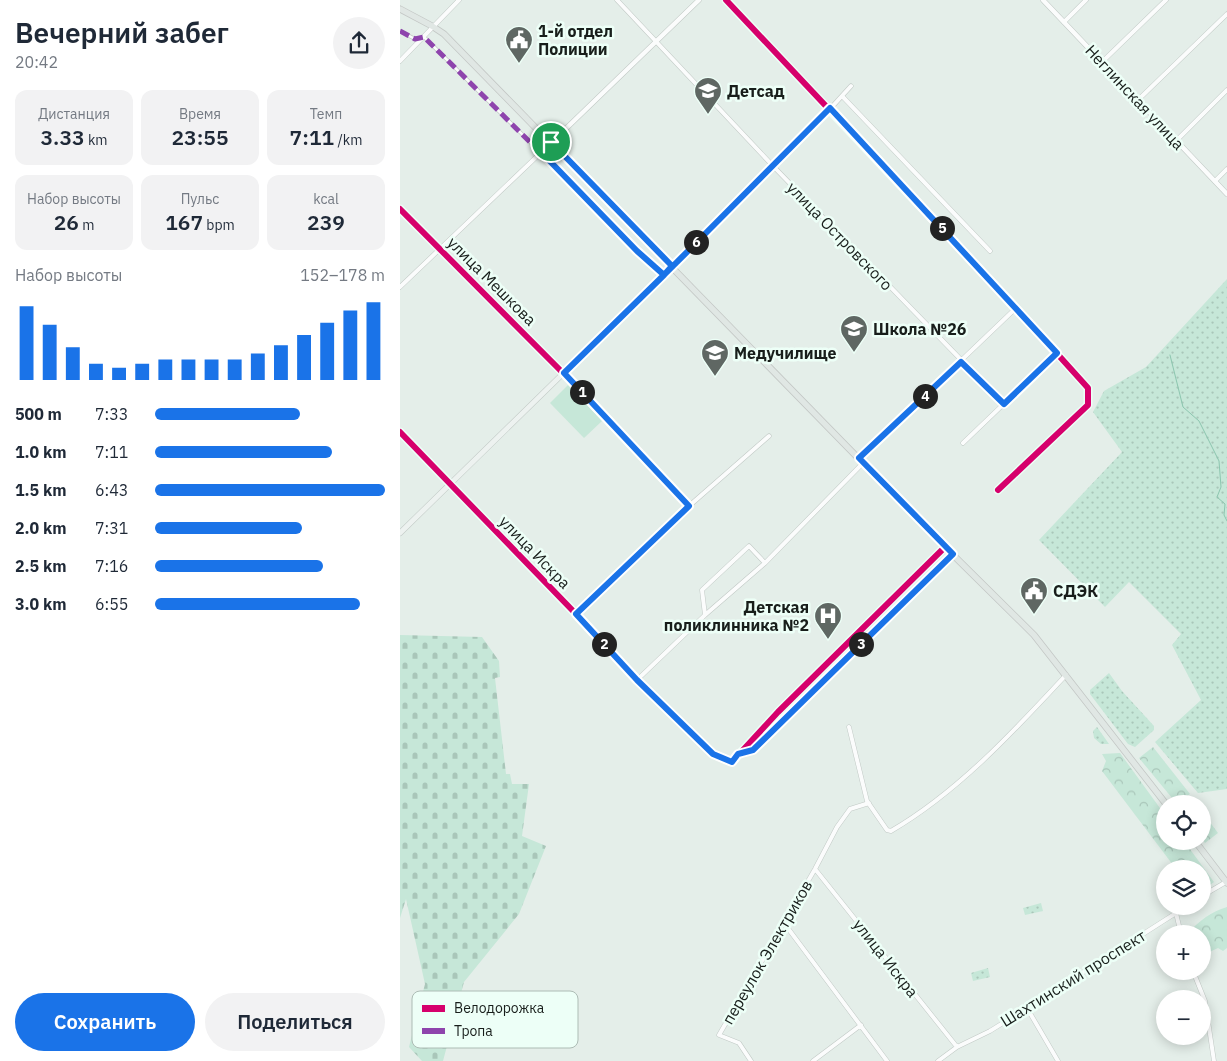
<!DOCTYPE html>
<html lang="ru">
<meta charset="utf-8">
<style>
:root{--surface:#fff;--page:#f2f2f3;--text:#1f2937;--muted:#747a83;--accent:#1a73e8}
body{margin:0;font-family:"IBM Plex Sans",sans-serif;background:var(--page);color:var(--text);height:100vh;display:flex;flex-direction:column;font-size:19px;white-space:nowrap}
*{box-sizing:border-box;margin:0}
p{font-size:16px;color:var(--muted)}
.icon{flex:none;width:28px;height:28px;fill:none;stroke:currentColor;stroke-width:2;stroke-linecap:round;stroke-linejoin:round}
.map{position:relative;flex:1;overflow:hidden}
.sheet{display:flex;flex-direction:column;background:var(--surface);width:400px}
.sheet>*{flex:none}
.buttons{position:absolute;left:756px;top:795px;display:grid;gap:10px}
.buttons a{display:grid;place-items:center;width:55px;height:55px;border-radius:50%;background:var(--surface);box-shadow:0 2px 12px #0003;font-size:25px}
.pin{position:absolute;display:grid;place-items:center;width:42px;height:42px;color:#fff;margin:-21px;border:2px solid #fff;border-radius:50%;box-shadow:0 1px 5px #0007}
.km{position:absolute;width:25px;height:25px;margin:-12px;border-radius:50%;background:#222;color:#fff;font-size:14px;line-height:25px;text-align:center}
.round{display:grid;place-items:center;flex:none;width:52px;height:52px;border-radius:26px;background:var(--page)}
.head{display:flex;align-items:center;justify-content:space-between;height:85px;padding:0 15px}
h1{font-size:28px;font-weight:600;line-height:38px}
.metrics{display:grid;grid-template-columns:repeat(3,1fr);gap:8px;height:85px;padding:5px 15px}
.metrics div{display:grid;align-content:center;border-radius:12px;background:var(--page);text-align:center}
.metrics b{font-size:21px;font-weight:600}
.metrics small{font-size:14px;font-weight:400}
.metrics p{font-size:14px}
.chart{height:140px;padding:10px 15px}
.chart p{display:flex;justify-content:space-between}
.chart svg{width:100%;height:90px;margin-top:5px;stroke:var(--accent);stroke-width:6}
.action{display:flex;gap:10px;margin-top:auto;padding:10px 15px}
.action a{flex:1;height:58px;border-radius:30px;background:var(--accent);color:#fff;font-size:20px;font-weight:600;line-height:58px;text-align:center}
.action a+a{background:var(--page);color:var(--text)}
ul{padding:0 15px;list-style:none;font-size:16px}
li{display:grid;grid-template-columns:80px 60px 1fr;align-items:center;height:38px}
li i{height:12px;border-radius:6px;background:var(--accent)}
main{display:flex;flex:1;min-height:0}
.map>svg:first-child{display:block}
.green{fill:url(#green-dots)}
.forest{fill:url(#forest-crowns)}
.cemetery{fill:url(#cemetery-stones)}
.pitch{fill:#c6e7d8}
.lines{fill:none;stroke-linecap:round;stroke-linejoin:round}
.stream{stroke:#8cc6af;stroke-width:1}
.pedestrian-casing{stroke:#c1c9c5;stroke-width:4}
.minor-casing{stroke:#c1c9c5;stroke-width:5}
.tertiary-casing{stroke:#c1c9c5;stroke-width:5.5}
.secondary-casing{stroke:#c1c9c5;stroke-width:6}
.primary-casing{stroke:#c3c7c5;stroke-width:7}
.pedestrian{stroke:#fbfcfc;stroke-width:2.5}
.minor{stroke:#fbfcfc;stroke-width:4}
.tertiary{stroke:#fbfcfc;stroke-width:4.5}
.secondary{stroke:#edf2f0;stroke-width:5}
.primary{stroke:#e0e7e4;stroke-width:5.5}
.quiet{stroke:#8e44ad;stroke-width:5;stroke-dasharray:10 5;stroke-linecap:butt}
.cycleway-casing{stroke:#edfff7;stroke-width:9}
.cycleway{stroke:#d6006c;stroke-width:6}
.route-casing{stroke:#fff;stroke-width:10}
.route{stroke:#1a73e8;stroke-width:6}
.labels{text-anchor:middle;dominant-baseline:central;stroke-width:5;stroke-linejoin:round;paint-order:stroke}
.poi-label{font-size:16px;font-weight:bold;fill:#181e1b;stroke:#edfff7;text-anchor:start}
.street-label{font-size:16px;fill:#181e1b;stroke:#edfff7}
.key{fill:#edfff7;stroke:#adbcb5;stroke-width:1}
.key-label{font-size:14px;fill:#181e1b}
</style>
<main>
<section class="sheet">
<div class="head"><div><h1>Вечерний забег</h1><p>20:42</p></div><a class="round"><svg class="icon" aria-label="share" viewBox="0 0 24 24"><path d="M12 15V3M7 8l5-5 5 5M5 13v7h14v-7"/></svg></a></div>
<div class="metrics">
<div><p>Дистанция</p><b>3.33<small> km</small></b></div>
<div><p>Время</p><b>23:55</b></div>
<div><p>Темп</p><b>7:11<small> /km</small></b></div>
</div>
<div class="metrics">
<div><p>Набор высоты</p><b>26<small> m</small></b></div>
<div><p>Пульс</p><b>167<small> bpm</small></b></div>
<div><p>kcal</p><b>239</b></div>
</div>
<div class="chart"><p><span>Набор высоты</span>152–178 m</p>
<svg viewBox="0 0 160 44" preserveAspectRatio="none"><path d="M5 44V8M15 44V17M25 44V28M35 44V36M45 44V38M55 44V36M65 44V34M75 44V34M85 44V34M95 44V34M105 44V31M115 44V27M125 44V22M135 44V16M145 44V10M155 44V6"/></svg>
</div>
<ul>
<li><b>500 m</b>7:33<i style="width:63%"></i></li>
<li><b>1.0 km</b>7:11<i style="width:77%"></i></li>
<li><b>1.5 km</b>6:43<i style="width:100%"></i></li>
<li><b>2.0 km</b>7:31<i style="width:64%"></i></li>
<li><b>2.5 km</b>7:16<i style="width:73%"></i></li>
<li><b>3.0 km</b>6:55<i style="width:89%"></i></li>
</ul>
<div class="action"><a>Сохранить</a><a>Поделиться</a></div>
</section>
<div class="map">
<svg width="827" height="1061" viewBox="0 0 827 1061">
<defs>
<pattern id="green-dots" width="8" height="8" patternUnits="userSpaceOnUse" patternTransform="scale(1.25)"><rect width="8" height="8" fill="#c6e7d8"/><path d="M2 2h.1M6 6h.1" fill="none" stroke="#a9c6b9" stroke-width="1.8" stroke-linecap="round"/></pattern>
<pattern id="forest-crowns" width="20" height="18" patternUnits="userSpaceOnUse" patternTransform="scale(1.25)"><rect width="20" height="18" fill="#c6e7d8"/><path d="M2 6a3 3 0 1 1 6 0M12 15a3 3 0 1 1 6 0" fill="none" stroke="#a9c6b9"/></pattern>
<pattern id="cemetery-stones" width="16" height="16" patternUnits="userSpaceOnUse" patternTransform="scale(1.25)"><rect width="16" height="16" fill="#c6e7d8"/><path d="M2 7V4a2 2 0 0 1 4 0v3zM10 15v-3a2 2 0 0 1 4 0v3z" fill="#a9c6b9"/></pattern>
</defs>
<rect width="100%" height="100%" fill="#e4eee9"/>
<path class="green" d="M827 279V789L798 793 755 742 801 700 772 645 781 634 729 582 705 607 639 540 722 452 693 412 704 391 746 367Z
M709 673 722 691 754 726V730L735 747 728 744 690 694V690Z
M697 727 709 744H701L694 738 693 731Z
M641 903 643 911 625 915 623 908Z
M588 968 590 977 573 981 571 973Z"/>
<path class="forest" d="M753 747 790 794 777 804 739 758Z
M720 753 765 815V841H784L814 882 803 890 802 869H776L702 771 706 761 702 754Z
M803 813 818 833 805 843 803 840Z
M827 907V948L823 951 818 948 803 955 802 934 788 933C800 920 811 912 827 907Z"/>
<path class="cemetery" d="M0 635 82 637 99 661 100 677 95 678 106 774H110L112 784H129L122 836 146 846 119 914 64 982 43 1061H22L9 1047 25 984 6 899 0 918Z"/>
<path class="pitch" d="M168 385 202 421 184 438 150 403Z"/>
<g class="lines">
<path class="stream" d="M770 355 783 407 799 421 819 461 821 487 817 497 825 504 824 515 827 521"/>
<defs>
<path id="pedestrian" d="M0 31 15 39 24 37 263 274"/>
<path id="minor" d="M217 0 373 166 604 404
M664 22 686 0
M0 61 59 0
M702 62 766 0
M451 86 430 109 688 388V405L598 490
M442 96 590 251
M738 100 827 14
M776 141 827 90
M815 181 827 169
M0 209 163 373 289 506 176 614
M0 287 151 143
M0 432 176 614 237 680 313 754 332 762 378 712 545 547
M563 443 657 353
M459 458 616 308
M289 506 369 436
M305 615 365 563
M237 680 305 615 302 590 349 546 365 563 463 463
M449 727 467 801 487 830 491 831C558 792 614 731 666 675
M338 754 353 750 553 554
M415 869 557 1047
M802 896 826 882
M776 913 781 934
M384 923 487 1061
M793 971 805 1001 814 1061
M627 1008 658 1061
M351 1061 339 1043 319 1035 415 869 437 827 450 809 469 803
M413 1061 461 1025
M538 1061 557 1047 590 1031 627 1008 787 906"/>
<path id="tertiary" d="M643 0 827 194
M151 143 299 0
M273 266 430 109 326 0"/>
<path id="secondary" d="M0 533 273 266"/>
<path id="primary" d="M0 9 32 26 44 34 545 547 634 635 766 804
M795 841 827 883"/>
</defs>
<use href="#pedestrian" class="pedestrian-casing"/>
<use href="#minor" class="minor-casing"/>
<use href="#tertiary" class="tertiary-casing"/>
<use href="#secondary" class="secondary-casing"/>
<use href="#primary" class="primary-casing"/>
<use href="#pedestrian" class="pedestrian"/>
<use href="#minor" class="minor"/>
<use href="#tertiary" class="tertiary"/>
<use href="#secondary" class="secondary"/>
<use href="#primary" class="primary"/>
<path class="quiet" d="M0 31 15 39 24 37 264 275"/>
<defs>
<path id="cycleway" d="M326 0 616 308 688 388V405L598 490
M0 209 163 373 289 506 176 614
M0 432 176 614 237 680 313 754 332 762 378 712 545 547"/>
</defs>
<use href="#cycleway" class="cycleway-casing"/>
<use href="#cycleway" class="cycleway"/>
</g>
<g class="lines">
<defs>
<path id="route" d="M151 142 272 266 264 275 164 373 289 506 176 614 237 680 313 754 332 762 338 754 353 750 553 554 459 458 561 362 604 404 657 353 430 108 291 248 264 275 237 251 141 152 151 142"/>
</defs>
<use href="#route" class="route-casing"/>
<use href="#route" class="route"/>
</g>
<defs>
<symbol id="civic-pin" viewBox="-11 -11 22 30"><path d="M0 17L-7.5 6A9.5 9.5 0 1 1 7.5 6Z" fill="#5f6763" stroke="#edfff7"/><path d="M-.6-6.5H3V-4.5H.6V-3L4-1V1h2V6H-6V1h2V-1L-.6-3ZM-1.2 2.5V6h2.4V2.5Z" fill="#fff"/></symbol>
<symbol id="school-pin" viewBox="-11 -11 22 30"><path d="M0 17L-7.5 6A9.5 9.5 0 1 1 7.5 6Z" fill="#5f6763" stroke="#edfff7"/><path d="M0-5L7-2L0 1L-7-2ZM-4 1L0 2.5L4 1V4Q0 6-4 4Z" fill="#fff"/></symbol>
<symbol id="university-pin" viewBox="-11 -11 22 30"><path d="M0 17L-7.5 6A9.5 9.5 0 1 1 7.5 6Z" fill="#5f6763" stroke="#edfff7"/><path d="M0-5L7-2L0 1L-7-2ZM-4 1L0 2.5L4 1V4Q0 6-4 4Z" fill="#fff"/></symbol>
<symbol id="hospital-pin" viewBox="-11 -11 22 30"><path d="M0 17L-7.5 6A9.5 9.5 0 1 1 7.5 6Z" fill="#5f6763" stroke="#edfff7"/><path d="M-5-5h3v3.5h4V-5h3V5h-3V1.5h-4V5h-3Z" fill="#fff"/></symbol>
</defs>
<g fill-rule="evenodd">
<use href="#civic-pin" x="103" y="24" width="32" height="43"/>
<use href="#school-pin" x="292" y="75" width="32" height="43"/>
<use href="#school-pin" x="438" y="313" width="32" height="43"/>
<use href="#university-pin" x="299" y="337" width="32" height="43"/>
<use href="#civic-pin" x="618" y="575" width="32" height="43"/>
<use href="#hospital-pin" x="412" y="600" width="32" height="43"/>
</g>
<g class="labels">
<g class="poi-label">
<text x="138" y="31">1-й отдел<tspan x="138" dy="18">Полиции</tspan></text>
<text x="327" y="91">Детсад</text>
<text x="473" y="329">Школа №26</text>
<text x="334" y="353">Медучилище</text>
<text x="653" y="591">СДЭК</text>
<text x="409" y="607" text-anchor="end">Детская<tspan x="409" dy="18">поликлинника №2</tspan></text>
</g>
<g class="street-label">
<text transform="translate(735 97) rotate(47)">Неглинская улица</text>
<text transform="translate(440 236) rotate(46)">улица Островского</text>
<text transform="translate(92 281) rotate(45)">улица Мешкова</text>
<text transform="translate(135 552) rotate(46)">улица Искра</text>
<text transform="translate(367 952) rotate(-60)">переулок Электриков</text>
<text transform="translate(486 958) rotate(52)">улица Искра</text>
<text transform="translate(673 978) rotate(-32)">Шахтинский проспект</text>
</g>
</g>
<rect x="12" y="991" width="166" height="57" rx="8" class="key"/>
<rect x="22" y="1005" width="23" height="7" fill="#d6006c"/>
<rect x="22" y="1028" width="23" height="6" fill="#8e44ad"/>
<g class="key-label">
<text x="54" y="1013">Велодорожка</text>
<text x="54" y="1036">Тропа</text>
</g>
</svg>
<div class="buttons">
<a><svg class="icon" aria-label="locate" viewBox="0 0 24 24"><circle cx="12" cy="12" r="6"/><path d="M12 2v4M12 18v4M2 12h4M18 12h4"/></svg></a>
<a><svg class="icon" aria-label="layers" viewBox="0 0 24 24"><path d="M12 4l9 5-9 5-9-5zM3 14l9 5 9-5"/></svg></a>
<a>+</a>
<a>−</a>
</div>
<div class="pin" style="left:151px;top:142px;background:#1e9e55"><svg class="icon" aria-label="arrive" viewBox="0 0 24 24"><path d="M6 21V4h12l-3 4 3 4H6"/></svg></div>
<b class="km" style="left:182px;top:392px">1</b>
<b class="km" style="left:204px;top:644px">2</b>
<b class="km" style="left:461px;top:644px">3</b>
<b class="km" style="left:525px;top:396px">4</b>
<b class="km" style="left:542px;top:228px">5</b>
<b class="km" style="left:296px;top:242px">6</b>
</div>
</main>
